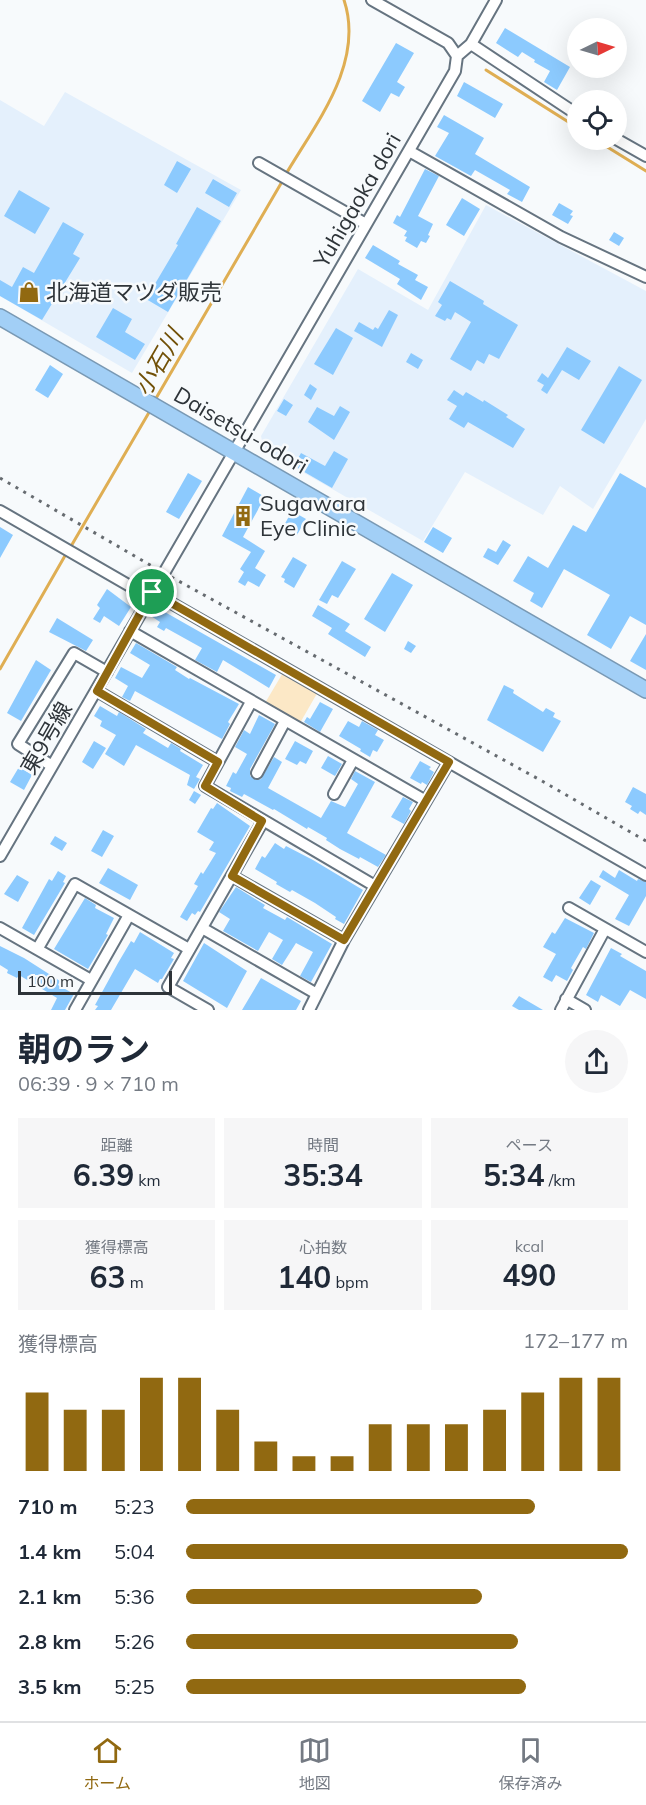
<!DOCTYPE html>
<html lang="ja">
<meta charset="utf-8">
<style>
:root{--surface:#fff;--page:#f6f6f7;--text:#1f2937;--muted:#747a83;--line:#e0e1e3;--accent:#916911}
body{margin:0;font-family:Mulish,"Noto Sans JP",sans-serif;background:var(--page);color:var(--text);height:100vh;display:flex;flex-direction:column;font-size:22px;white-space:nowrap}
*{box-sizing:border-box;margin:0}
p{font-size:20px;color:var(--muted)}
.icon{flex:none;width:33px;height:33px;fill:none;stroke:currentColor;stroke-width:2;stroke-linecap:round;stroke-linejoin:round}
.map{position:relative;height:1010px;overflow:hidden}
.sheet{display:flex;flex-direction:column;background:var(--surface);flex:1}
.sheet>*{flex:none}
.needle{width:39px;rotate:85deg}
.tools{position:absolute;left:567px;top:18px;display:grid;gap:12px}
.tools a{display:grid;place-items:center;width:60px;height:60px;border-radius:50%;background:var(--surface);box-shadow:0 6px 24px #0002;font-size:30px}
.scale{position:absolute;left:18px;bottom:15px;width:154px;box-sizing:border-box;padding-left:6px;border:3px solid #2e3439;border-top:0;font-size:16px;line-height:21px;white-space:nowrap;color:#2e3439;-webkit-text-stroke:4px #f7fafc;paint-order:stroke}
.pin{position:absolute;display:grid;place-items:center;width:51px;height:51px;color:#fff;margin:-26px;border:3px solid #fff;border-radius:50%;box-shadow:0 2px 6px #0007}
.round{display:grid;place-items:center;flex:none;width:63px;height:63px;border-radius:32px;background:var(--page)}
.head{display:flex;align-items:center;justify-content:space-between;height:102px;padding:0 18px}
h1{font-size:33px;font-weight:700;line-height:45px}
.figures{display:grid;grid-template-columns:repeat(3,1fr);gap:9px;height:102px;padding:6px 18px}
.figures div{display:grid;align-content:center;border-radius:0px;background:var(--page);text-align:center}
.figures b{font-size:30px;font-weight:700}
.figures small{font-size:16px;font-weight:400}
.figures p{font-size:16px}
.chart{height:168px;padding:12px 18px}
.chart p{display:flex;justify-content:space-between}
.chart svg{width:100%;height:108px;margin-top:6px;stroke:var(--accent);stroke-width:6}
ul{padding:0 18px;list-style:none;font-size:20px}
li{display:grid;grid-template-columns:96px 72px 1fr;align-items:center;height:45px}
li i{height:15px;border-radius:8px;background:var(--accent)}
.menu{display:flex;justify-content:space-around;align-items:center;height:84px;border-top:2px solid var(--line);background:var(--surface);font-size:16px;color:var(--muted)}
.menu a{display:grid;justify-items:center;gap:3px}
.menu .selected{color:var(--accent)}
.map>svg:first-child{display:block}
.built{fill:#e4f0fc}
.green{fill:#fce8c6}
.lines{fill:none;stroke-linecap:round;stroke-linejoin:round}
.stream{stroke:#dfae53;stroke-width:3}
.building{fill:#8ccafe}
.minor-casing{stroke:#667480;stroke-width:14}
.highway-casing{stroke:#7999b4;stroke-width:18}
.minor{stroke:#fff;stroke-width:10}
.highway{stroke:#a2cff6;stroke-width:15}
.rail{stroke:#666b70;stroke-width:3;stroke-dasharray:3 6;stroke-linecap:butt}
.route-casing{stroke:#fff;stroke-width:12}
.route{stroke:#916911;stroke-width:8}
.labels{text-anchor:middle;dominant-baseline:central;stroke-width:5;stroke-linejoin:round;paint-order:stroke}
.street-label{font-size:22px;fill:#2e3439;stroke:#f7fafc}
.poi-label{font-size:22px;fill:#2e3439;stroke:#f7fafc;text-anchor:start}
.water-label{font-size:24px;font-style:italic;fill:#715007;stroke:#f7fafc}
</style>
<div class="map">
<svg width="646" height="1010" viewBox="0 0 646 1010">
<rect width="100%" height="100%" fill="#f7fafc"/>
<path class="built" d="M65 92 241 190 132 373 0 296V100L44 126Z
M486 205 646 291V419L593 509 560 486 543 515 465 472 423 541 264 450 261 436 358 269 428 310Z"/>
<path class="green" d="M284 671 319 690 300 723 265 703Z"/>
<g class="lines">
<path class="stream" d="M486 70 578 128
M596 140 646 171
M286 174C316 123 365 63 344 0
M155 400 283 180
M70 548 151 409
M0 669 66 554"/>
</g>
<path class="building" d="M505 28 570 67 557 90 544 82 550 71 534 62 535 60 522 52 518 57 496 43Z
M396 43 414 53 397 82 405 87 399 97 391 93 380 112 362 101Z
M464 82 503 104 495 118 457 96Z
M444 115 484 138 475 154 530 187 522 202 507 194 510 190 475 170 471 176 435 156 449 133 437 127Z
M177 161 191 169 177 193 164 185Z
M425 169 439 176 418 216 433 224 428 235 430 236 426 243 421 241 417 248 405 241 407 237 404 236 407 231 393 223 397 215 400 217Z
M213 179 237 193 229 207 205 193Z
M19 190 50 208 35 234 4 216Z
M462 198 480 209 464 236 446 225Z
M559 203 573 211 570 215 573 216 568 224 552 215Z
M197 207 221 221 168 312 146 299 178 245 176 244Z
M63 222 84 234 73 254 80 258 42 320 0 296V280L12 287 23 267 34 273Z
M614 232 624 238 619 246 609 240Z
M373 245 400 261 398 264 418 275 415 280 428 287 421 300 397 284 400 279 365 258Z
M450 281 484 301 483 304 518 325 499 359 489 354 484 364 477 360 471 371 450 359 471 322 455 312 451 320 447 318 445 321 435 316 442 305 438 302Z
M113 308 132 319 125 332 145 344 135 360 96 337Z
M389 310 398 315 382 347 354 331 359 322 373 330 375 327 378 329Z
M336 328 353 338 333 375 314 364Z
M567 347 591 361 579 380 562 370 547 394 541 390 544 385 537 381 542 373 548 378Z
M411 353 423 360 418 369 406 362Z
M50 365 63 374 48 398 35 390Z
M619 366 642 380 604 444 581 430Z
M310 384 317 389 311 400 304 395Z
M454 390 463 396 466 392 483 402 484 400 508 415 506 417 525 429 513 448 468 422 464 428 449 419 457 406 447 400Z
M284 399 293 405 286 416 277 411Z
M340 406 350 412 334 440 308 422 317 407 334 416Z
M334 451 348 459 332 488 294 466 301 453 325 466Z
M188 473 202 481 179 519 166 512Z
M620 473 646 488V625L630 616 611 649 587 635 610 595 564 569 542 608 530 601 534 593 513 581 528 556 548 568 573 525 586 532Z
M248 487 265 497 243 537 265 551 255 568 266 575 259 587 248 581 245 586 238 582 244 572 240 569 251 552 222 536Z
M292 511 306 519 297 535 283 527Z
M0 527 13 535 0 558Z
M433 527 452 538 443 553 424 542Z
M503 540 511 545 498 565 483 557 488 548 496 552Z
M293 557 307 565 294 588 284 582 285 579 281 577Z
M342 561 356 569 338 598 332 595 327 604 319 600Z
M392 573 413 585 385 632 364 619Z
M107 589 131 607 119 626 104 616 100 623 93 619 100 608 97 605Z
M318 605 350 624 345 631 371 647 365 657 328 634 332 628 312 616Z
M156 607 276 675 269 688 223 660 217 672 195 660 202 648 166 628 164 631 157 627 160 622 151 616Z
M57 618 93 640 86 651 49 632Z
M646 634V670L630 661Z
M408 641 416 646 411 653 404 649Z
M136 643 177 667 175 670 189 679 190 678 239 704 228 722 230 724 222 739 135 691 130 701 122 697 128 686 115 678 121 667 142 678 150 665 130 653Z
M36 660 51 670 21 721 7 713Z
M504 685 514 690 513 693 543 712 546 708 555 713 553 717 561 721 543 752 487 720Z
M320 702 333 709 320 732 304 722 307 717 310 719Z
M100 706 117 716 119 712 146 729 143 733 168 748 171 743 181 749 180 751 203 765 196 777 200 779 194 789 187 785 190 775 136 745 124 766 105 754 116 735 100 726 102 721 94 716Z
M259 715 275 724 250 769V776L257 780 261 779 274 757 282 762 268 788 321 818 331 801 345 807 358 784 351 779 355 771 375 782 347 833 386 855 378 867 360 857 359 859 340 849 326 840 327 838 308 827 307 829 274 809 273 810 244 794 242 797 230 791 231 788 226 786 233 772 236 774 247 754 235 747 244 730 250 734Z
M348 721 359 727 362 721 378 730 375 735 384 740 377 752 373 750 370 757 360 751 361 749 339 736Z
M94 741 106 748 93 769 82 762Z
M295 741 313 751 306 764 300 761 297 765 285 759Z
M328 756 342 764 335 776 321 768Z
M420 761 431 767 429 769 434 772 427 785 422 782 421 784 410 778Z
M19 767 32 775 24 790 10 782Z
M633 787 646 794V815L640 811 638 814 630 809 632 806 625 802Z
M194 791 201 795 195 804 189 800Z
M403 797 413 802 409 809 411 811 404 824 391 817Z
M217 803 250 826 200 912 198 911 195 915 192 913 187 921 180 917 198 886 194 884 201 872 203 874 216 853 209 850 214 842 197 832 211 808 213 809Z
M103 830 114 836 102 857 91 851Z
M55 836 67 843 62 851 50 844Z
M275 843 284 849 286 846 313 860 363 890 344 924 335 919 336 917 315 903 292 890 290 892 276 884 277 882 255 869 262 856 265 858Z
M108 868 138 885 130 900 99 883Z
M603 870 615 878 619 870 637 881 638 879 646 882V896L629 926 615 919 629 895 599 877Z
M58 871 66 876 63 882 65 883 34 935 22 928 49 879 52 881Z
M17 875 29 882 18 902 4 894Z
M591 880 601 886 590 905 579 898Z
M236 887 265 905 263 908 285 920 287 917 332 944 311 982 300 976 313 952 296 943 282 965 272 959 283 940 269 932 258 951 223 931 230 919 219 912Z
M85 898 96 905 95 908 114 918 106 934 108 935 88 969 54 949Z
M565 918 594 933 586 949 583 947 571 968 573 970 567 981 556 975 552 982 543 977 556 954 543 947 552 932 555 934Z
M140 932 174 953 171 958 174 959 162 979H160L158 983 135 969 111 1010H95L98 1006 95 1005 118 963 131 941 134 943Z
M204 943 247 971 227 1008 183 981Z
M0 946 24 958 60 981 58 985 74 994 65 1010H51L57 998 19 975 17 978 7 973 8 970 0 965Z
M611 948 622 954 620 956 646 971V999L630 990 620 1006 601 995 598 1002 586 995Z
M261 978 301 1001 296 1010H242Z
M519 996 543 1010H519L512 1006Z"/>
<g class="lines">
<defs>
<path id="minor" d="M471 44 578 115
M457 56 471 44 496 0
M616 139 646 156
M409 151 561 237 646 277
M259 163 366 224
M0 511 149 597
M152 592 646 875
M130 631 426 801
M97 691 218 762
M251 702 205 786 375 886
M52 766 18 744 74 653 107 672
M257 773 285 721
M334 794 353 760
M0 856 455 71 457 56 448 43 372 0
M232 876 344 940
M569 908 646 952
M0 928 91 980
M202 928 317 994
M38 948 75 884 189 949
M566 999 585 1010
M75 1010 129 915
M208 1010 168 987 263 821
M309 1010 344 940 449 762
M561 1010 605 929"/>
<path id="highway" d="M0 317 646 690"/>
</defs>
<use href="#minor" class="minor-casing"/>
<use href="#highway" class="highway-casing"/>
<use href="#minor" class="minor"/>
<use href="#highway" class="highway"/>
<path class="rail" d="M0 478 164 573 542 781 646 841"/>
</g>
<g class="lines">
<defs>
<path id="route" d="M152 592 449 762 344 940 232 876 262 821 205 786 218 762 97 691Z"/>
</defs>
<use href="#route" class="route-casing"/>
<use href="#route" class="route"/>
</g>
<defs>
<symbol id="shop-bare" viewBox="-9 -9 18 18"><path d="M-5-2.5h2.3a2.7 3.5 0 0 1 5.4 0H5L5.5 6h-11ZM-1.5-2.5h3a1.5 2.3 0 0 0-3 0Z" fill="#916911" stroke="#f7fafc" stroke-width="2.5" paint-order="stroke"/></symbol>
<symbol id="building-bare" viewBox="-9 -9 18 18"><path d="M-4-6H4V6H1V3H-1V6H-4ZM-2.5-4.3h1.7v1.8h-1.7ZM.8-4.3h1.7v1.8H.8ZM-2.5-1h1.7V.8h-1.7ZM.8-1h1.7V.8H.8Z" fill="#916911" stroke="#f7fafc" stroke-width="2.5" paint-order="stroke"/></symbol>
</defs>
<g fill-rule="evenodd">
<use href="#shop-bare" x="14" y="277" width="30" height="30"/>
<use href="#building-bare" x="228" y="501" width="30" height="30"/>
</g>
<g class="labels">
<g class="street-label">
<text transform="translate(357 200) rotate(-60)">Yuhigaoka dori</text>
<text transform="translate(241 430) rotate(30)">Daisetsu-odori</text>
<text transform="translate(46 738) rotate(-60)">東9号線</text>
</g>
<g class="poi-label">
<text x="46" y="292">北海道マツダ販売</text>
<text x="260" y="503">Sugawara<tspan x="260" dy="25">Eye Clinic</tspan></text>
</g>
<g class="water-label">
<text transform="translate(158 362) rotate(-60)">小石川</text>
</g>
</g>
</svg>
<div class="tools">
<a><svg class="needle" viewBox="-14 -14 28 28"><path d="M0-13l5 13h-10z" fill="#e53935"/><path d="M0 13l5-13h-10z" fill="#747a83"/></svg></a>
<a><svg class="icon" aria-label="locate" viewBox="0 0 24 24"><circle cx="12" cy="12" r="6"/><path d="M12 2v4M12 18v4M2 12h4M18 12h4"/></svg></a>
</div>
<div class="scale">100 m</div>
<div class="pin" style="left:152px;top:592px;background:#1e9e55"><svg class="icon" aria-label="arrive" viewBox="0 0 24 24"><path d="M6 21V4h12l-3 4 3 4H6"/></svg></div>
</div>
<section class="sheet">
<div class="head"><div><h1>朝のラン</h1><p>06:39 · 9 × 710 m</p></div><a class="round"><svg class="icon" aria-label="share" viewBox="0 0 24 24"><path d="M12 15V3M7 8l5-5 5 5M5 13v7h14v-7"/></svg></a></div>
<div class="figures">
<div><p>距離</p><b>6.39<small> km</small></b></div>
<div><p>時間</p><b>35:34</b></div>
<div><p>ペース</p><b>5:34<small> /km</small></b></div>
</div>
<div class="figures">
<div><p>獲得標高</p><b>63<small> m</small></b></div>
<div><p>心拍数</p><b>140<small> bpm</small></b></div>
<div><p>kcal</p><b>490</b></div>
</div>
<div class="chart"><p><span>獲得標高</span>172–177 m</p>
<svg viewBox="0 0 160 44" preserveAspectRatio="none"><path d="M5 44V12M15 44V19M25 44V19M35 44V6M45 44V6M55 44V19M65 44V32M75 44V38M85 44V38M95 44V25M105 44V25M115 44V25M125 44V19M135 44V12M145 44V6M155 44V6"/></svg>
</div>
<ul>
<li><b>710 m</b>5:23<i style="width:79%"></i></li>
<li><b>1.4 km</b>5:04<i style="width:100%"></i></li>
<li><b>2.1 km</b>5:36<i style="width:67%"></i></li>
<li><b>2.8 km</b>5:26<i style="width:75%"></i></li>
<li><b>3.5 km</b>5:25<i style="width:77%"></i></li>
</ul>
</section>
<nav class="menu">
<a class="selected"><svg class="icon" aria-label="home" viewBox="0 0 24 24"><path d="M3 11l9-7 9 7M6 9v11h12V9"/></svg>ホーム</a>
<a><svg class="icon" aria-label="map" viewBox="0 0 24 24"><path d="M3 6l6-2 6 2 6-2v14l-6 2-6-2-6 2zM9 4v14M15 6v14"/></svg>地図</a>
<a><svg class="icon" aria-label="saved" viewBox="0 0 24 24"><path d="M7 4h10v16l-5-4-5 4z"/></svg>保存済み</a>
</nav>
